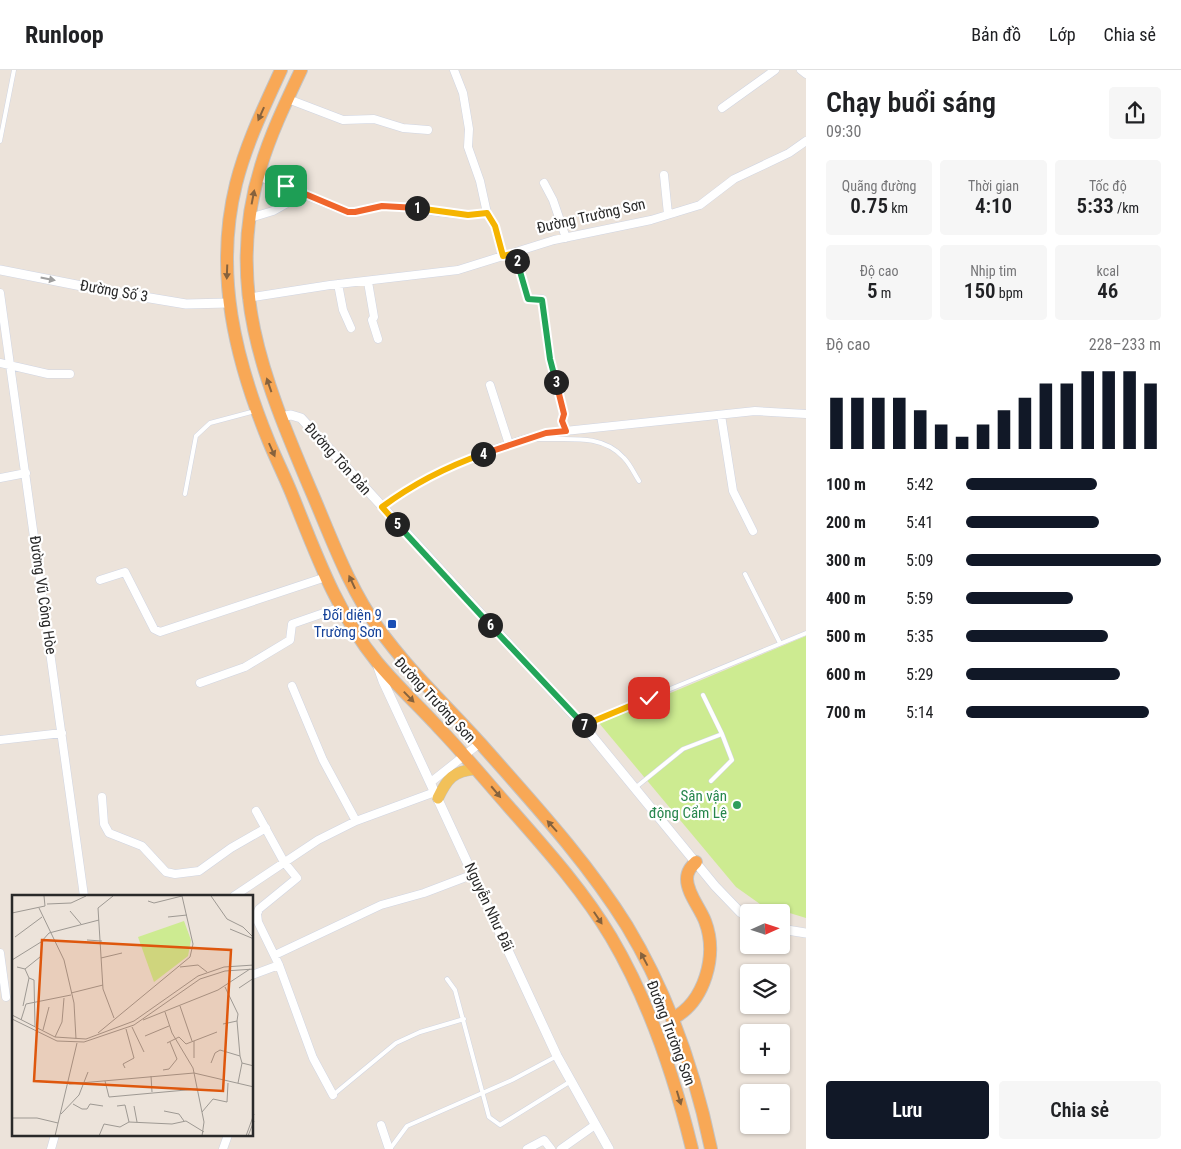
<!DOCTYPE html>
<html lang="vi">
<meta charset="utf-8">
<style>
:root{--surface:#fff;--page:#f6f6f6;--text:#202124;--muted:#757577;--line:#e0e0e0;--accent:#111827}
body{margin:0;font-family:"Roboto Condensed",sans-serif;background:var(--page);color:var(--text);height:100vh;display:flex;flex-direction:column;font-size:19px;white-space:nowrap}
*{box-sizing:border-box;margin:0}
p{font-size:16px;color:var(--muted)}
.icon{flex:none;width:28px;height:28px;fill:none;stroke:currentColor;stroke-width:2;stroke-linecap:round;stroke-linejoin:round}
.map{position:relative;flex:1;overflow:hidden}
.panel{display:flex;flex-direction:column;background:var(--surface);width:375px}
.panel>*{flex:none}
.needle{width:32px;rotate:87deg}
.buttons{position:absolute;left:740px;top:834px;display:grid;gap:10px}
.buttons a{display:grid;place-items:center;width:50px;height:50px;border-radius:5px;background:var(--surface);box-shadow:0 1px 4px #0004;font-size:25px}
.pin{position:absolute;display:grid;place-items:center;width:42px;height:42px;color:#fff;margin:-21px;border-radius:10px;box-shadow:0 2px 8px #0006}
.km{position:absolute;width:25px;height:25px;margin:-12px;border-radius:50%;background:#222;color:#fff;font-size:14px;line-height:25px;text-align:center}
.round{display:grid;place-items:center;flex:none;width:52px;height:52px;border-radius:5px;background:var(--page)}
.head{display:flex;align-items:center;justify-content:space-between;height:85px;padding:0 20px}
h1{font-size:28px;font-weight:600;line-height:38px}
.metrics{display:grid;grid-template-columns:repeat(3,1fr);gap:8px;height:85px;padding:5px 20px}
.metrics div{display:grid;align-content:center;border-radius:5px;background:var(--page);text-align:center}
.metrics b{font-size:21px;font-weight:600}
.metrics small{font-size:14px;font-weight:400}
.metrics p{font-size:14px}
.chart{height:140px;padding:10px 20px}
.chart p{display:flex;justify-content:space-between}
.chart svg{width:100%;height:90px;margin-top:5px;stroke:var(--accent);stroke-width:6}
.button{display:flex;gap:10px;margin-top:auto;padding:10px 20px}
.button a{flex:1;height:58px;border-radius:5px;background:var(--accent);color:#fff;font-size:20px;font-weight:600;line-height:58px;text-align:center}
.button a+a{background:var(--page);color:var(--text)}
ul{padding:0 20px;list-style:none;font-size:16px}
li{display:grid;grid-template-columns:80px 60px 1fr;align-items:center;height:38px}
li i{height:12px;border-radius:6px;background:var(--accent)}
header{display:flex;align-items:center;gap:30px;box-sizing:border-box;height:70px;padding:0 25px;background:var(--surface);border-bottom:1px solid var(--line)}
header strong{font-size:24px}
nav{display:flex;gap:28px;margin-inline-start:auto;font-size:18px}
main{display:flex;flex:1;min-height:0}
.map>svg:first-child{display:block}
.pitch{fill:#cdeb91}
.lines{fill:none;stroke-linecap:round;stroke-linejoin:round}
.service-casing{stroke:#d0d5e2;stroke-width:5}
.minor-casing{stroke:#d0d5e2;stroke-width:9}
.tertiary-casing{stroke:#d0d5e2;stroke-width:10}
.primary-casing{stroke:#c3c3c3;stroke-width:12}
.trunk-casing{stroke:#c3c3c3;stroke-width:14}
.service{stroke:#fff;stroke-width:4}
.minor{stroke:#fff;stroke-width:8}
.tertiary{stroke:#fff;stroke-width:9}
.primary{stroke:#f2c159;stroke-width:11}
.trunk{stroke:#f8a856;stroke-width:12}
.oneway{fill:#86623d}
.oneway2{fill:#9f9f9f}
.split-1-casing{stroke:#fff;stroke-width:10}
.split-2-casing{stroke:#fff;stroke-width:10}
.split-3-casing{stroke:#fff;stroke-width:10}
.split-4-casing{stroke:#fff;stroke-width:10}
.split-5-casing{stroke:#fff;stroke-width:10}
.split-6-casing{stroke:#fff;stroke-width:10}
.split-7-casing{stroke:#fff;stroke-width:10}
.split-8-casing{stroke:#fff;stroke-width:10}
.split-1{stroke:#f0652b;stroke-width:6}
.split-2{stroke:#f5b400;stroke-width:6}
.split-3{stroke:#22a559;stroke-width:6}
.split-4{stroke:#f0652b;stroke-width:6}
.split-5{stroke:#f5b400;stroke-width:6}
.split-6{stroke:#22a559;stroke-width:6}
.split-7{stroke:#22a559;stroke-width:6}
.split-8{stroke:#f5b400;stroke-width:6}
.transit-dot{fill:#1a4fb4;stroke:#fff;stroke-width:2}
.leisure-dot{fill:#2e9e5b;stroke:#fff;stroke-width:2}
.labels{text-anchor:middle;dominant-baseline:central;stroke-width:4.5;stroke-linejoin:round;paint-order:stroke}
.street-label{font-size:15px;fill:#292929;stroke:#fff}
.transit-label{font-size:15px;fill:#164399;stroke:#fff;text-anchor:end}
.leisure-label{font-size:15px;fill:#27864d;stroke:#fff;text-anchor:end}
.inset-road{fill:none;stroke:#9e9993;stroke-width:1}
.view{fill:#de570d;fill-opacity:0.15;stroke:#de570d;stroke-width:2.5}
.inset-edge{fill:none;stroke:#292929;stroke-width:2.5}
</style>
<header>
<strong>Runloop</strong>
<nav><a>Bản đồ</a><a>Lớp</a><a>Chia sẻ</a></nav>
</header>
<main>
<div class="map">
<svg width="806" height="1079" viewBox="0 0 806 1079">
<rect width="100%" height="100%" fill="#ece3da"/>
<path class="pitch" d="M806 566V848L760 834 736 817 599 653Z"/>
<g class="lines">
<defs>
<path id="service" d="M0 71 14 0
M537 369C567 370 602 363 624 388 630 394 634 403 639 411
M185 424 196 366 210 353 255 341
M745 504 780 573
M583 655 806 563
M711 711 732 690 722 664
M635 718 683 679 722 664 703 625
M447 909 455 920 489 1047 500 1055 571 1011
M333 1025 396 973 420 962 464 949
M390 1079 407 1056 512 1010 557 986"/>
<path id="minor" d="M454 0 463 23 469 59 468 77 480 111 487 143 495 157 503 186
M801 0 806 4
M288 29 343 50 374 49 403 58 428 60
M722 38 775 0
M664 105 668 144
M258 106 348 142C360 143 370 136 382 136 417 135 453 149 487 143
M544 113 553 130 566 168
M250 148 273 141 305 123
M515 183 528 229H542L550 289 564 343 562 351 566 361
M368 212 374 247 372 250 378 269
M338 214 343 240 351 258
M0 223 84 826
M247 228 330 215 458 200 554 170 651 150 700 135 734 109 789 83 806 71
M0 293 48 304H70
M490 315 509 374
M721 345 733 421 753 461
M0 408 26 403
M382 437C430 401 488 379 546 363L755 341 806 344
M100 510 125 502 154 559 160 562 326 507
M200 613 245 597 290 570 292 554 341 537
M292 616 323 690 356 751
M0 670 62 663
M431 712 480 673
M102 727 104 754 109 763 142 776 166 802 175 804 199 801 231 778 266 758
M256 741 284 792 297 808 259 839 257 844 258 852 279 895 313 988 333 1025
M234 826 318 770 356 751 435 722
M0 883 6 927
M275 885 381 835 424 823 474 804
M252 905 279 895
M381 1055 389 1079
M51 1079 55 1065
M223 1079 228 1065
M527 1079 544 1070 551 1079
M561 1079 595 1055"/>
<path id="tertiary" d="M0 200 102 220 186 234 228 233
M280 347 291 345 301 348 583 655 715 816 740 842 749 847
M378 597 383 611 557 986 609 1079
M781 859 806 863"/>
<path id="primary" d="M438 728C447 709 453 701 476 699"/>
<path id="trunk" d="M281 0C264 37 246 74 236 114 214 203 235 289 269 372 276 389 284 405 291 422 315 481 336 542 377 592 396 615 419 636 440 659 464 684 486 711 509 737 545 778 583 820 611 867 650 933 674 1005 692 1079
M301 0C286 32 271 63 261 96 224 214 264 309 309 416 330 464 348 517 379 559 409 601 447 636 481 674 532 732 586 790 627 856 668 924 695 1002 711 1079
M672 949C705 932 718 885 705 851 700 838 687 823 687 809 687 801 691 797 696 792"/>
</defs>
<use href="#service" class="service-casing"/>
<use href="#minor" class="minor-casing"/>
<use href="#tertiary" class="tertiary-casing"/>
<use href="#primary" class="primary-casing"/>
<use href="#trunk" class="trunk-casing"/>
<use href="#service" class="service"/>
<use href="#minor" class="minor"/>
<use href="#tertiary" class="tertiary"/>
<use href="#primary" class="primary"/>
<use href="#trunk" class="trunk"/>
</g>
<defs><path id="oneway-solid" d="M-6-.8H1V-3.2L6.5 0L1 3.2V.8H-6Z" transform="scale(1.25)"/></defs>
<g class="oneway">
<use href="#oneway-solid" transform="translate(261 44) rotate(114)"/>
<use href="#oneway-solid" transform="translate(253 127) rotate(-79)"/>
<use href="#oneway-solid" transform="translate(227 202) rotate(92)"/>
<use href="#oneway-solid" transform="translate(269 315) rotate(-109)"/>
<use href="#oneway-solid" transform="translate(272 380) rotate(66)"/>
<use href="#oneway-solid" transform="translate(352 512) rotate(-115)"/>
<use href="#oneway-solid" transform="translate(409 627) rotate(46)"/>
<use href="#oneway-solid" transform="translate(496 722) rotate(50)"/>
<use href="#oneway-solid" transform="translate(552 756) rotate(-132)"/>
<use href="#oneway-solid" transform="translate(598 848) rotate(56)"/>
<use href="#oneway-solid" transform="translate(644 889) rotate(-118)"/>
<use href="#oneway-solid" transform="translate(679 1028) rotate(73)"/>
</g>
<use class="oneway2" href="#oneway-solid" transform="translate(48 209) rotate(11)"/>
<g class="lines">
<defs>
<path id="split-1" d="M286 116 348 142H355L382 136 417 138"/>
<path id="split-2" d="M417 138 468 145 487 143 495 156 503 186 515 183 517 191"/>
<path id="split-3" d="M517 191 528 229 542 230 550 289 556 312"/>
<path id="split-4" d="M483 384 546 363 566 361 562 351 564 344 556 312"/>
<path id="split-5" d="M397 454 382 437C413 414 446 397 483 384"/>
<path id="split-6" d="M397 454 490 555"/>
<path id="split-7" d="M490 555 584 655"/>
<path id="split-8" d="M584 655 649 628"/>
</defs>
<use href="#split-1" class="split-1-casing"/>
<use href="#split-2" class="split-2-casing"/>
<use href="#split-3" class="split-3-casing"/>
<use href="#split-4" class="split-4-casing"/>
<use href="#split-5" class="split-5-casing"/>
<use href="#split-6" class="split-6-casing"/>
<use href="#split-7" class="split-7-casing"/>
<use href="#split-8" class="split-8-casing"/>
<use href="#split-1" class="split-1"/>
<use href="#split-2" class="split-2"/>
<use href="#split-3" class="split-3"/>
<use href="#split-4" class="split-4"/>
<use href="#split-5" class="split-5"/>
<use href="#split-6" class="split-6"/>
<use href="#split-7" class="split-7"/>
<use href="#split-8" class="split-8"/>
</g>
<rect class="transit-dot" x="387" y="549" width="10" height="10" rx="2.5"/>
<circle class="leisure-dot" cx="737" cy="735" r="5"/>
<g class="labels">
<g class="street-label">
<text transform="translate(591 146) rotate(-13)">Đường Trường Sơn</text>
<text transform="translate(114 221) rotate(10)">Đường Số 3</text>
<text transform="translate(338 389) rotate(48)">Đường Tôn Đản</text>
<text transform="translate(43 525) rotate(82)">Đường Vũ Công Hòe</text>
<text transform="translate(435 630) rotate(47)">Đường Trường Sơn</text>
<text transform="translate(489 837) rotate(65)">Nguyễn Như Đãi</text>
<text transform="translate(671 963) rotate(69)">Đường Trường Sơn</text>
</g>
<g class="transit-label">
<text x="382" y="545">Đối diện 9<tspan x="382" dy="17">Trường Sơn</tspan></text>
</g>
<g class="leisure-label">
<text x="727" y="726">Sân vận<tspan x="727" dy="17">động Cẩm Lệ</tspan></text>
</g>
</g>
<g transform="translate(12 825)">
<rect width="241" height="241" fill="#ece3da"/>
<path d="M172 26 179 45 176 61 142 87 126 42Z" fill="#cdeb91"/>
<path class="inset-road" d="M101 1 86 13 91 94 102 123M199 1 215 24 231 32 242 43M136 6 142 8 170 1M35 9 59 8 74 1M27 13 52 65 62 108 64 144M58 16 69 29M0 18 33 11 32 1M156 22 175 20M218 34 242 44M3 42 30 22M75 45 90 46M89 63 110 58M0 65 29 47 37 38 87 25M5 72 13 74 17 83 11 111M168 72 186 70 195 77M13 74 28 62M17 83 22 85 23 131M213 92 226 119 225 126M227 93 242 83M59 98 91 90M168 111 180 146M153 117 160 138 181 173 192 227 190 241M0 120 43 142 74 144 122 126 186 81 212 72 242 70M0 124 45 146 72 147 122 130 188 84 213 76 242 74M9 125 14 109 59 100M131 125 206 95 238 74M211 129 225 126 228 161M120 132 132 157M31 135 37 112M86 138 178 62 181 49 170 1M133 141 157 131M43 142 50 127 52 103M155 148 167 142 174 149 205 137M182 163V146M199 168 203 158 208 155 228 161 230 168 242 171M113 173 111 169 122 163 114 134M151 175 157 174 165 164 158 147M139 181 140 197M93 186 97 202 185 194M226 188 230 168M57 189 182 178 242 192M61 209 70 214H75L78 209 91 211M105 211 113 210 117 227M122 211 125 227M152 216 167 219 172 226M190 217 201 204 215 207 216 188M49 219 67 200 76 177M0 223H25L46 228M43 241 65 148M87 241 92 229 108 232 117 227 160 229 174 226 192 237M234 241 242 219M236 241 242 226"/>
<path class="view" d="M30 45 219 55 211 196 22 186Z"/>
<rect width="241" height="241" class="inset-edge"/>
</g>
</svg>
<div class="buttons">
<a><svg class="needle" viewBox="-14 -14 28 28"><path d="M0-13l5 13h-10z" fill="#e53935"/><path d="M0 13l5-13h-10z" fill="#757577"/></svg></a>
<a><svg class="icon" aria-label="layers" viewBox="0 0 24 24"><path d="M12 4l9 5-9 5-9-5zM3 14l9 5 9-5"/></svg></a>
<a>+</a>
<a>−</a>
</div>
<div class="pin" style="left:286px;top:116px;background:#1e9e55"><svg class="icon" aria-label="arrive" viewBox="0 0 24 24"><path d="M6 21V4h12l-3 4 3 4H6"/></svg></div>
<div class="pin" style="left:649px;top:628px;background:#d93025"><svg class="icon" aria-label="check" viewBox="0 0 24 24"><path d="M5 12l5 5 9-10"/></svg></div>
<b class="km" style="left:417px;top:138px">1</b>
<b class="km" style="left:517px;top:191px">2</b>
<b class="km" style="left:556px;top:312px">3</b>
<b class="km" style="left:483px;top:384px">4</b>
<b class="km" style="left:397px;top:454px">5</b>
<b class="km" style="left:490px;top:555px">6</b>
<b class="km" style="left:584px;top:655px">7</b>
</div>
<section class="panel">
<div class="head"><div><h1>Chạy buổi sáng</h1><p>09:30</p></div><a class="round"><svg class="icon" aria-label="share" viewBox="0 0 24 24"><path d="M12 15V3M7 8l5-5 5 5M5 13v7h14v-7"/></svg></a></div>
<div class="metrics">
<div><p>Quãng đường</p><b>0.75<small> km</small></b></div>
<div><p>Thời gian</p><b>4:10</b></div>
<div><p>Tốc độ</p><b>5:33<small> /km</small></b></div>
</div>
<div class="metrics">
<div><p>Độ cao</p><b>5<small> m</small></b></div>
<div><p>Nhịp tim</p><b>150<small> bpm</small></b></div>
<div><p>kcal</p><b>46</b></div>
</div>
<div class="chart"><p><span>Độ cao</span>228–233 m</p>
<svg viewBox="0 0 160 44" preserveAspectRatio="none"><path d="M5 44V19M15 44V19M25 44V19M35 44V19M45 44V25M55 44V32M65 44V38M75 44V32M85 44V25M95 44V19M105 44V12M115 44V12M125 44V6M135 44V6M145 44V6M155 44V12"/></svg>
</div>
<ul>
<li><b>100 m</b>5:42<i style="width:67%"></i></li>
<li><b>200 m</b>5:41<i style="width:68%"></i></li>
<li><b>300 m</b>5:09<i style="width:100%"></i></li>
<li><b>400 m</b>5:59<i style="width:55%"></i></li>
<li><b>500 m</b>5:35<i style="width:73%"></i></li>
<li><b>600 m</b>5:29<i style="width:79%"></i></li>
<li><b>700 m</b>5:14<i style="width:94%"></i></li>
</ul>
<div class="button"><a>Lưu</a><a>Chia sẻ</a></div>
</section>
</main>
